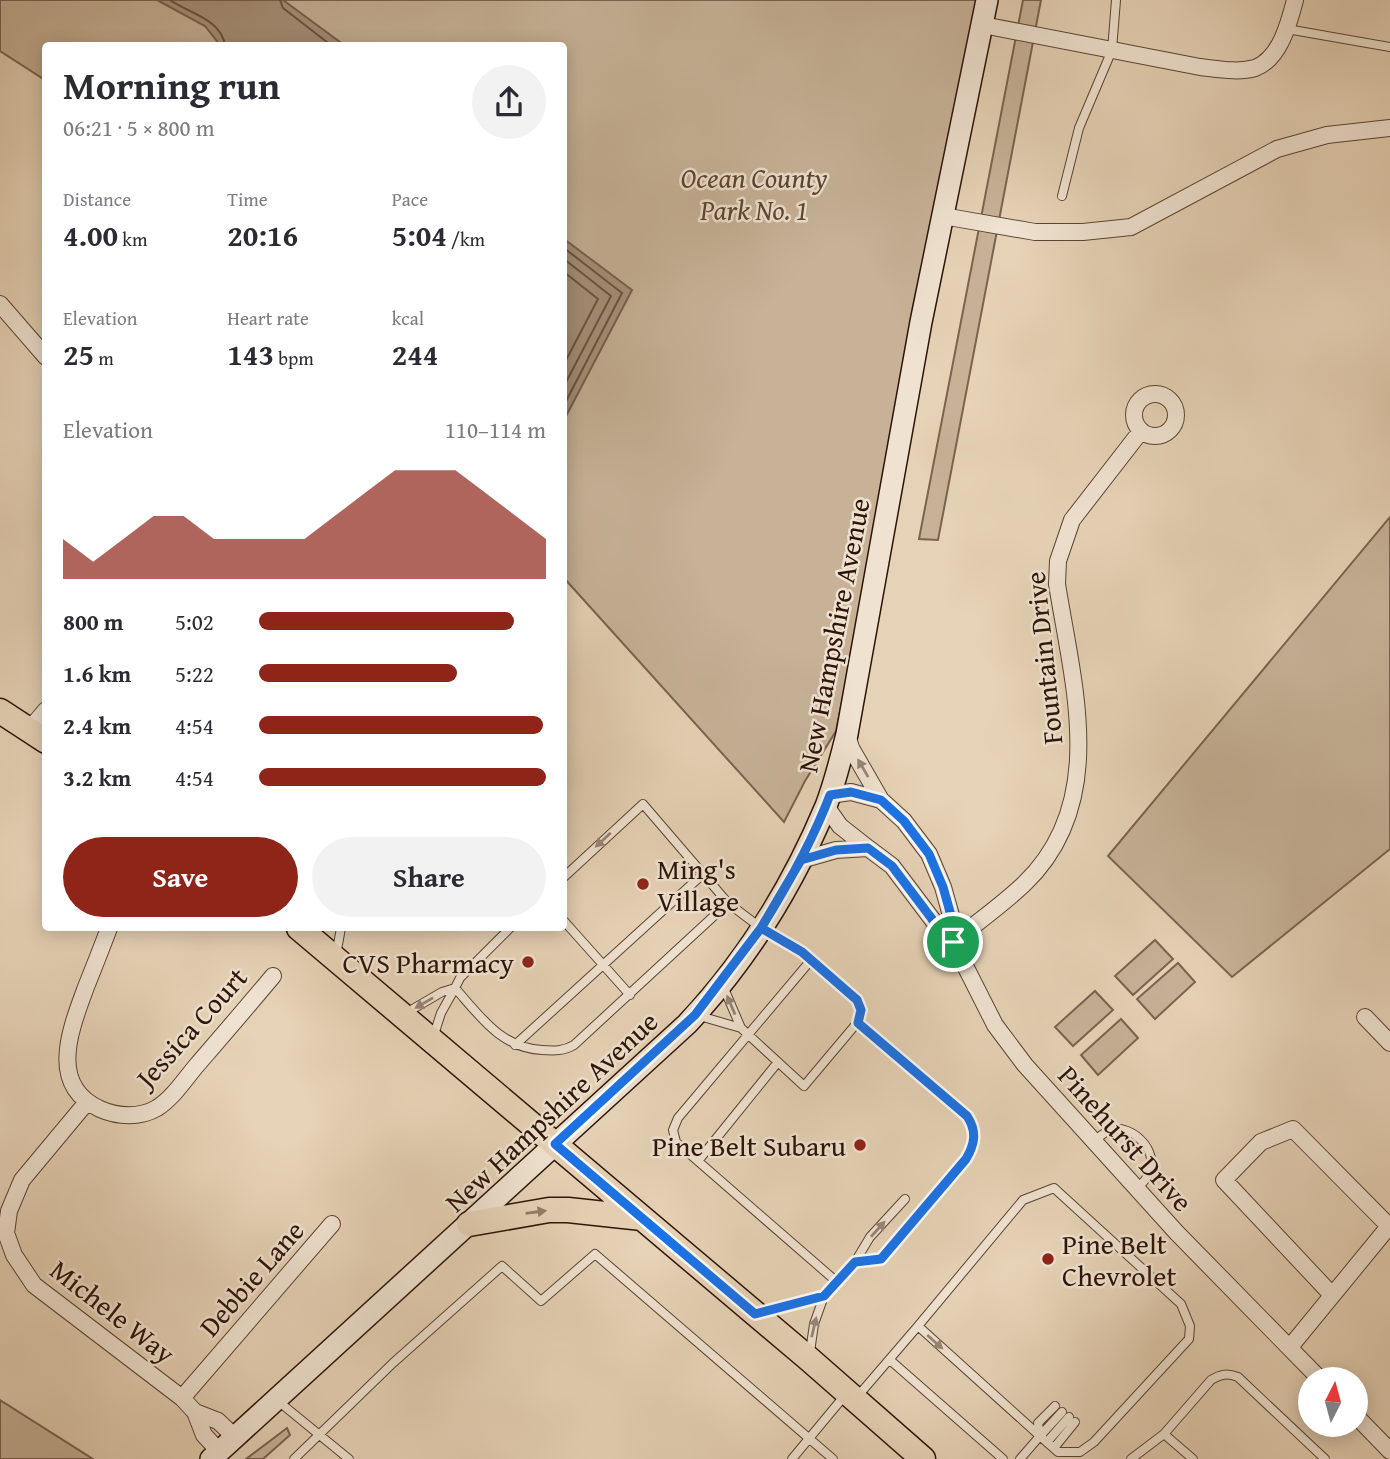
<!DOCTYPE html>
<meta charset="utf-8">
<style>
:root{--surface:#fff;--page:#f2f2f3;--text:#2b2b33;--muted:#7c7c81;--accent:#8f2418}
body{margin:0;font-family:"Gentium Book Plus",serif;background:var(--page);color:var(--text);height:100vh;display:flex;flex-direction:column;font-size:26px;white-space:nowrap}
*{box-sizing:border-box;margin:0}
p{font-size:23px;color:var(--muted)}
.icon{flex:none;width:38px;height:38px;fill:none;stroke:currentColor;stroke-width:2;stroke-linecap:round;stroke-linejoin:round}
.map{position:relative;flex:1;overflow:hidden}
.side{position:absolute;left:42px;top:42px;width:525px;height:889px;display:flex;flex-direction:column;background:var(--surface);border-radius:7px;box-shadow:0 4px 18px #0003}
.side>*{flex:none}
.needle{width:46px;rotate:6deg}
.buttons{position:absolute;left:1298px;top:1367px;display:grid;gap:14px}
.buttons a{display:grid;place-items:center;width:70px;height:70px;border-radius:50%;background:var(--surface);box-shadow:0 4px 18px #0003;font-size:35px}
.pin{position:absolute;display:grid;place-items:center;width:60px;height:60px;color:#fff;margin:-30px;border:4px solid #fff;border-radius:50%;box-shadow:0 2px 7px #0007}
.round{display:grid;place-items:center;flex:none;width:74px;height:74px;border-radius:37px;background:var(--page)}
.summary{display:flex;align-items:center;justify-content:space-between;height:119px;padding:0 21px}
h1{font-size:38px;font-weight:600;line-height:52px}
.stats{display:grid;grid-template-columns:repeat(3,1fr);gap:10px;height:119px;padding:7px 21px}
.stats div{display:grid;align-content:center}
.stats b{font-size:30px;font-weight:600}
.stats small{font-size:19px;font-weight:400}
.stats p{font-size:19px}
.chart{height:196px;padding:14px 21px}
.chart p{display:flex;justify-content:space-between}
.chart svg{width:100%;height:126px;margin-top:7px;fill:var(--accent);opacity:.7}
.action{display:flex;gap:14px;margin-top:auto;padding:14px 21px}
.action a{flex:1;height:80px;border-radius:42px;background:var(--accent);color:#fff;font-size:28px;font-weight:600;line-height:80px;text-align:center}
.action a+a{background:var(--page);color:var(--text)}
ul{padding:0 21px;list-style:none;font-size:23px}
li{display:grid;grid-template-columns:112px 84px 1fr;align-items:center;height:52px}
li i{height:18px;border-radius:9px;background:var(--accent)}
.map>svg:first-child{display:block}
.green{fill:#c7b298;stroke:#7a6350;stroke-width:2}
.water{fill:#a7917b;stroke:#765f4d;stroke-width:2}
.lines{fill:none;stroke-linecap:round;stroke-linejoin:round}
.shore{stroke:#6a5242;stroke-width:2}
.service-casing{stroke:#5b4434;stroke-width:10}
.minor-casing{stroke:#5b4434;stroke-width:18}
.secondary-casing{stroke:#2d1408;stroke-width:24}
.primary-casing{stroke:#2d1408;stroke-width:27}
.service{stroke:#efe2d0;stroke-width:8}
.minor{stroke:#efe2d0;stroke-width:16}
.secondary{stroke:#efe2d0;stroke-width:21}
.primary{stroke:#e6d2b6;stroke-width:24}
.oneway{fill:#988576}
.oneway2{fill:#937c68}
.route-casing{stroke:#fff;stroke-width:14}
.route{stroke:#1a73e8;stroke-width:9}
.poi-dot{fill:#8f2418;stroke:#efe2d0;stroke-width:2.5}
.labels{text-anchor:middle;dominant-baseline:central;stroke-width:5;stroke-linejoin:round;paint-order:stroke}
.park-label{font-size:28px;font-style:italic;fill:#5b4333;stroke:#efe2d0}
.street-label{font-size:28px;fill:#2d1408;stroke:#efe2d0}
.poi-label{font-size:28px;fill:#2d1408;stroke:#efe2d0;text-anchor:start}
</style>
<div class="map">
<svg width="1390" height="1459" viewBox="0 0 1390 1459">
<rect width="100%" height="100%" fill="#e6d2b6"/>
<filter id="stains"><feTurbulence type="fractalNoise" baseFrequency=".00286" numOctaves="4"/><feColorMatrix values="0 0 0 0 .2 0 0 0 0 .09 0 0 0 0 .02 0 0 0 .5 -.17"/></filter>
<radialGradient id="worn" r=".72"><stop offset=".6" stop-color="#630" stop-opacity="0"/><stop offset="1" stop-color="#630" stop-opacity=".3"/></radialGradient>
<path class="green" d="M0 0H987L836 731 805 781 784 822 564 578V46H46L45 80 0 51Z
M1023 0H1041L938 540 919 539Z
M1390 517V849L1232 977 1108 856Z
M1155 940 1173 959 1133 995 1115 976Z
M1178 963 1195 982 1155 1019 1137 999Z
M1095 991 1113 1010 1073 1046 1055 1027Z
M1121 1019 1138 1038 1098 1075 1081 1055Z
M0 1400 93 1459H0Z
M287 1428 290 1435 263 1459H246Z"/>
<path class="water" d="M157 0H283L344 45H220L205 26Z
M564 239 632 290 564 420Z"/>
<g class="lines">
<path class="shore" d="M170 0C188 13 222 19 225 46
M280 0 283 8 332 46
M564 248 622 293 564 405
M564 259 611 296 564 386
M564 272 598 299 564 364"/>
<defs>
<path id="service" d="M1287 29 1390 47
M1062 196 1079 128 1112 50 1116 0
M564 877 643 804 728 903
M564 921 630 995
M336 955 341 928
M811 960 678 1118 673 1130 676 1142 837 1282
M723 986 741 1028 804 1086 857 1023 966 1116C977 1130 975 1144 966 1159L881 1259 855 1262 824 1296 814 1324 810 1352
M406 1013 442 992 455 988 460 978 510 928
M696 1015 741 1028
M433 1038 441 1013 455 988C480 1016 501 1048 542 1050 554 1051 564 1051 574 1045L728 903 761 928 802 952 857 1000 861 1010 857 1023
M515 1045 703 874
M1094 1141C1099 1137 1106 1131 1112 1129 1132 1126 1154 1147 1151 1166 1150 1176 1144 1181 1137 1189
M698 1161 778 1062
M855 1262 870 1237 905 1199
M763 1312 824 1296
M918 1326 1023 1200 1054 1188 1181 1304 1190 1326 1189 1339 1094 1442 1080 1452H1058L1040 1436 1038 1423 1055 1406
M890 1360 1003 1459
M857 1397 918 1326 1040 1436 1020 1459
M278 1401 349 1459
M1164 1434 1193 1459
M1040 1436 1062 1412
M1047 1442 1069 1417
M1054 1448 1075 1422
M294 1459 393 1363 502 1266 541 1301 595 1254 833 1459
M792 1459 846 1394
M1131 1459 1164 1434 1211 1380C1221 1374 1227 1373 1238 1377L1325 1459"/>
<path id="minor" d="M983 25 1200 67C1218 69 1238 73 1255 68 1280 59 1289 23 1295 0
M943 216 1035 232H1083L1131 227 1277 149 1327 135 1390 128
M0 304 46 357
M1134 415a21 21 0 1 1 42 0a21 21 0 1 1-42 0Z
M29 730 46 710
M847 734 851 748 881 800
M830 795 851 792 881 800 904 821 929 854 943 887 952 919 953 942
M826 806 840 826 868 848
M801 860 836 850 868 848 892 866 938 927 953 942 995 1025 1025 1065 1177 1233 1320 1379
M109 928C102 947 94 967 86 987 71 1028 47 1085 100 1109 118 1117 140 1118 157 1108 173 1098 185 1079 197 1065 222 1036 248 1006 273 976
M953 942C976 923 1002 905 1024 884 1109 803 1073 685 1057 584L1058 561 1072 520 1141 431
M1365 1017 1390 1043
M87 1102 22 1180 9 1211 6 1233 14 1255 34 1285 182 1398 195 1412 204 1435 219 1451
M1332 1295 1224 1180 1261 1142 1293 1129 1389 1226
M1290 1347 1390 1225
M182 1398 332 1224
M195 1412 218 1421 235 1437
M1356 1416 1390 1451"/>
<path id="secondary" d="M211 1459 687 1024C746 961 793 885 826 806 835 783 841 758 847 734L921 322 987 0"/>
<path id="primary" d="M0 711 46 741
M299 928 809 1359 923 1459
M469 1224 549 1210H568L642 1218"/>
</defs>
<use href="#service" class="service-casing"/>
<use href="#minor" class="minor-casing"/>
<use href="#secondary" class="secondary-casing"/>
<use href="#primary" class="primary-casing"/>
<use href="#service" class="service"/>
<use href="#minor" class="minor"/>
<use href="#secondary" class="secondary"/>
<use href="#primary" class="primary"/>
</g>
<defs><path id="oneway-solid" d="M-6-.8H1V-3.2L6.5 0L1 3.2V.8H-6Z" transform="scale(1.75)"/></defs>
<g class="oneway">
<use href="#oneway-solid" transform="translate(863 768) rotate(-120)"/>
<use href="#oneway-solid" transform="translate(603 840) rotate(137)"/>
<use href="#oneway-solid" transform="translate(424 1003) rotate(150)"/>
<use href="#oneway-solid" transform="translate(731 1005) rotate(-113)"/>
<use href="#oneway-solid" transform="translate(878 1229) rotate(-48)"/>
<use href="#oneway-solid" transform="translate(814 1327) rotate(-77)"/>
<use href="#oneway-solid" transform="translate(935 1342) rotate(42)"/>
</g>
<use class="oneway2" href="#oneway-solid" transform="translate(536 1212) rotate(-8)"/>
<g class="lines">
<defs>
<path id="route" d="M953 942 938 927 892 866 868 848 836 850 801 860 761 928 695 1015 555 1144 755 1314 824 1296 855 1262 881 1259 966 1159C975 1144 977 1131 967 1116L858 1023 861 1010 857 1000 802 952 761 928C788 885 812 842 830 795L851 792 881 800 904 821 929 854 943 887 952 919 953 942"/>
</defs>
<use href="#route" class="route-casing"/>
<use href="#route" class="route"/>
</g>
<g class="poi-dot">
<circle cx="643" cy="884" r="7"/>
<circle cx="528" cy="962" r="7"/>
<circle cx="860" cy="1145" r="7"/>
<circle cx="1048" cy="1259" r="7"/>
</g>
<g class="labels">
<g class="park-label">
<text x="754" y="177">Ocean County<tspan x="754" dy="32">Park No. 1</tspan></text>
</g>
<g class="street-label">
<text transform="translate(833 635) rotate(-79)">New Hampshire Avenue</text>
<text transform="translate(1043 658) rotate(-96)">Fountain Drive</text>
<text transform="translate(191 1027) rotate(-48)">Jessica Court</text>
<text transform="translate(551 1111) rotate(-43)">New Hampshire Avenue</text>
<text transform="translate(1126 1138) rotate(48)">Pinehurst Drive</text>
<text transform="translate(251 1278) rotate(-49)">Debbie Lane</text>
<text transform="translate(113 1311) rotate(38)">Michele Way</text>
</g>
<g class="poi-label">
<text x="657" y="868">Ming's<tspan x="657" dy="32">Village</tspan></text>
<text x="514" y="962" text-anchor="end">CVS Pharmacy</text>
<text x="846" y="1145" text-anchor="end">Pine Belt Subaru</text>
<text x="1062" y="1243">Pine Belt<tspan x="1062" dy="32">Chevrolet</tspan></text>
</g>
</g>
<rect width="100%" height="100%" filter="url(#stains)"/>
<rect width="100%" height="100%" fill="url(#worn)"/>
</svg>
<div class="buttons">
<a><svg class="needle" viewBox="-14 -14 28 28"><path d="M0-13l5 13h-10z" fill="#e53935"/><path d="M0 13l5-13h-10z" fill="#7c7c81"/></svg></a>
</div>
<div class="pin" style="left:953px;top:942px;background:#1e9e55"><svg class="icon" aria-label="arrive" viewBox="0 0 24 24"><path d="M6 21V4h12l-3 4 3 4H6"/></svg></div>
<section class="side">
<div class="summary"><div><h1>Morning run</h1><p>06:21 · 5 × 800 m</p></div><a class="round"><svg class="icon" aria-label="share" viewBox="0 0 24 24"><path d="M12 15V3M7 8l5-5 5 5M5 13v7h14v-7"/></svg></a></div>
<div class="stats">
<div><p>Distance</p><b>4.00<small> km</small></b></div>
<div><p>Time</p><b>20:16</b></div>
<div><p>Pace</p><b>5:04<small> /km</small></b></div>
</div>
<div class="stats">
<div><p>Elevation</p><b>25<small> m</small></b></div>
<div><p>Heart rate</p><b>143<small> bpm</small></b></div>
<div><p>kcal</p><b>244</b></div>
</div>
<div class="chart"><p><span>Elevation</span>110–114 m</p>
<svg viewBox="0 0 160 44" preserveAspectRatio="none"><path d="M0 44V30L10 38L20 30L30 22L40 22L50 30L60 30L70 30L80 30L90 22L100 14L110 6L120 6L130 6L140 14L150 22L160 30V44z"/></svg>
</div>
<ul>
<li><b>800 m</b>5:02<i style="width:89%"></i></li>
<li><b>1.6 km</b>5:22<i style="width:69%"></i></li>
<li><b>2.4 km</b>4:54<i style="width:99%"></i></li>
<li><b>3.2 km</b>4:54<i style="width:100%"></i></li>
</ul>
<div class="action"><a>Save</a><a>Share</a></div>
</section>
</div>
